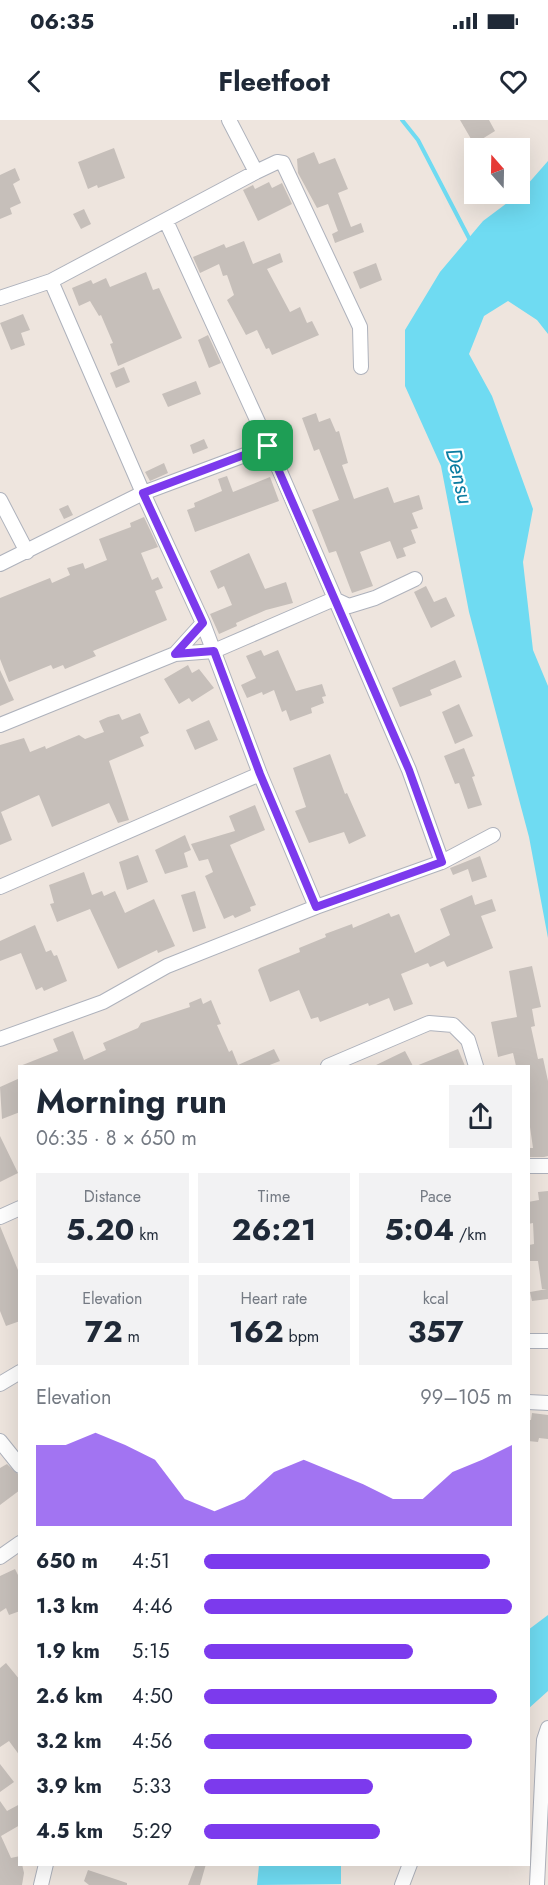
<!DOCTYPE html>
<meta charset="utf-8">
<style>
:root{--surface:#fff;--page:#f2f2f3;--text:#1f2937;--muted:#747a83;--accent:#7c3aed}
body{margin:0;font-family:Jost,sans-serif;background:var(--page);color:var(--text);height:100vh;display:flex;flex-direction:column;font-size:22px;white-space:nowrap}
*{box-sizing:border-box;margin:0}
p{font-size:20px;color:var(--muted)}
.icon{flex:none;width:33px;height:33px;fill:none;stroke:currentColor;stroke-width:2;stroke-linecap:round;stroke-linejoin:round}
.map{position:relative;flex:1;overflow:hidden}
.details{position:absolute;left:18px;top:945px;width:512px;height:801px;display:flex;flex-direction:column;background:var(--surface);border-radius:0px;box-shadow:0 6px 24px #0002}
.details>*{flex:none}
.needle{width:39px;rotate:340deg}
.tools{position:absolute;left:464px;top:18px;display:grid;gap:12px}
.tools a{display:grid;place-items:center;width:66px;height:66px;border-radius:0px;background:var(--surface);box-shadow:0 6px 24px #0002;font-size:30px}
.pin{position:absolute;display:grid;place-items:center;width:51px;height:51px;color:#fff;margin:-26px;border-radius:12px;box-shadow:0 3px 9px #0006}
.round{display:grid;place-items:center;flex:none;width:63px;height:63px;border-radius:0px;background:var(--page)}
.head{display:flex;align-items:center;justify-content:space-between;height:102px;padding:0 18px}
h1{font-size:33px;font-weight:700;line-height:45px}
.figures{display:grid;grid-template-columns:repeat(3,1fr);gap:9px;height:102px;padding:6px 18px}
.figures div{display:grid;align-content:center;border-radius:0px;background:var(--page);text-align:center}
.figures b{font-size:30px;font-weight:700}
.figures small{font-size:16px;font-weight:400}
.figures p{font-size:16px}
.chart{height:168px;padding:12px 18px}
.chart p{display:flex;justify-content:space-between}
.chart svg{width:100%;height:108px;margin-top:6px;fill:var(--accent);opacity:.7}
ul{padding:0 18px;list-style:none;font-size:20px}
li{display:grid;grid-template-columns:96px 72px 1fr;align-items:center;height:45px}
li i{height:15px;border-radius:8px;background:var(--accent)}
.status{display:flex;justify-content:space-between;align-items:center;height:42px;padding:0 30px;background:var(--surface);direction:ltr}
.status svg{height:16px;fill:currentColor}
header{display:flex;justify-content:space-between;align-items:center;height:78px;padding:0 18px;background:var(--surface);font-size:27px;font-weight:700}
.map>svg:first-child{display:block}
.water{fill:#6fdbf2}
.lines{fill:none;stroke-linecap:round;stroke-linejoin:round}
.stream{stroke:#6fdbf2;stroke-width:4}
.building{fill:#c6bfba}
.street-casing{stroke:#aeb2bc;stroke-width:16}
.street{stroke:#fff;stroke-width:14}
.route-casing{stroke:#fff;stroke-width:12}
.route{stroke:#7c3aed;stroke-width:8}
.labels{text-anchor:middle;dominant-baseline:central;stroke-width:4.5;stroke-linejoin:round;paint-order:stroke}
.water-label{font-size:22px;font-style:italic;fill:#0a7ca1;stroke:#fff}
</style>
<div class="status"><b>06:35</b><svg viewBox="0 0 49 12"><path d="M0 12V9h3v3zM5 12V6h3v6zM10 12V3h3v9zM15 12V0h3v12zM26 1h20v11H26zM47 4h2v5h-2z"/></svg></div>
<header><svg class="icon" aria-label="back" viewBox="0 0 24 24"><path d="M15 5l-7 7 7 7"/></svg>Fleetfoot<svg class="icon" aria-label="heart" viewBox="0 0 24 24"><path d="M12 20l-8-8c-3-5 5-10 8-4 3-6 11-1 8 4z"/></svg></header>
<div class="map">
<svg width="548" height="1765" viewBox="0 0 548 1765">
<rect width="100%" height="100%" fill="#eee5de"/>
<path class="water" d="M548 41V214L537 200 508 181 484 196 469 234 492 276 533 389 523 442 533 530 548 566V818L529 717 469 492 441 346 405 266V210L440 152 483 101 519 74Z
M548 1495V1571L528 1589V1510Z
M259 1745H341V1764L257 1765Z"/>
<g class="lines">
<path class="stream" d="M402 0 418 20 471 122"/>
</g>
<path class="building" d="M460 0H489L495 11 474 24Z
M114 28 125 58 98 68 97 65 88 69 78 42Z
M314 32 319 44 335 38 348 69 338 73 351 107 361 103 364 112 335 123 332 114 338 111 328 84 317 88 298 53 297 39Z
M15 48 20 60 13 64 21 83 10 88 12 94 0 99V55Z
M269 62 272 68 282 63 292 84 258 101 243 70 253 65 255 69Z
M84 89 91 104 81 109 73 94Z
M244 121 253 144 280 133 283 142 267 149 290 192 300 187 307 203 312 201 319 215 272 235 269 228 266 229 257 210 246 215 227 180 234 175 227 155 223 156 219 144 200 153 193 137 224 124 226 128Z
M376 143 382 160 360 169 353 152Z
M146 152 153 170 159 168 182 218 118 246 110 224 113 223 101 195 99 196 90 181 79 186 72 168 91 160 93 164 106 158 110 167Z
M23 194 30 210 21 213 25 225 11 230 0 203Z
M208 215 221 243 209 248 198 220Z
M124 247 130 262 116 268 110 253Z
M196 261 201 274 168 287 162 274Z
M316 293 319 302 330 298 336 312 339 311 348 343 342 345 354 379 388 367 394 383 419 375 423 389 412 393 418 408 411 410 416 423 403 428 406 436 397 439 390 421 360 432 373 466 352 473 336 431 329 433 312 390 339 380 319 329 314 331 302 298Z
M204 319 208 328 193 334 190 325Z
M164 343 168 353 150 361 145 352Z
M227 356 233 372 270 357 279 381 195 412 187 390 195 387 194 383 222 371 218 359Z
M68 385 73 395 64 399 59 389Z
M144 397 158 427 141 433 152 460 158 457 163 468 155 471 167 500 93 531 96 536 65 549 63 545 53 549 51 545 9 562 0 539V478L50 458 52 463 70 455 67 448 83 443 85 449 107 440 99 419 131 407 130 403Z
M249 433 265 469 286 462 293 483 266 490 236 503 237 506 219 514 210 494 232 485 224 466 218 469 210 451Z
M426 466 434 482 446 477 455 496 431 508 414 472Z
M261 530 264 536 278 530 296 571 322 564 326 576 322 577 324 583 311 588 312 593 290 601 286 590 282 592 274 570 263 575 262 572 247 578 241 565 256 558 246 536Z
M455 540 462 557 430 570 432 575 400 587 392 568Z
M188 545 192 553 199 549 214 568 192 582 189 578 179 584 164 559Z
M0 550 14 580 0 586Z
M459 584 473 616 455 624 442 592Z
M140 593 149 613 140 617 144 626 109 641 129 700 118 703 109 683 52 707 39 675 1 692 12 720 0 725V625L24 618 30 632 45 626 46 629 79 615 85 619 104 612 99 601 108 597 119 594 122 600Z
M209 600 218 620 195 630 186 610Z
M464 628 475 656 472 657 482 685 468 689 459 663 455 664 444 636Z
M330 634 345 674 347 673 366 716 349 724 344 712 309 723 295 691 306 687 293 648Z
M255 685 265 710 230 725 256 785 250 787 251 791 235 798 233 795 224 799 205 756 213 752 208 739 199 741 191 724 235 711 229 696Z
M185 715 191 730 184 733 188 747 165 754 155 730Z
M138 735 148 762 127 770 119 742Z
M480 736 487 757 472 762 468 749 453 755 450 748Z
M84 752 92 775 102 771 104 776 115 771 125 793 154 779 175 826 158 833 157 830 118 849 90 789 57 802 50 784 54 783 49 765Z
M195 771 206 808 193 812 181 775Z
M472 775 475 785 492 779 496 791 481 796 493 828 447 847 444 841 430 847 428 843 401 854 413 884 394 891 389 878 369 886 368 883 320 902 318 897 311 899 299 870 270 882 258 850 260 848 300 832 299 828 326 817 325 814 352 804 353 808 389 793 391 797 399 794 415 833 450 815 440 789Z
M35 805 46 832 51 830 54 836 57 835 67 861 44 871 42 867 36 870 21 833 0 841V821Z
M532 846 541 887 532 889 535 906 531 907 538 939 543 938 548 961V1036L544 1037H528V1028H533L530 1007 528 1008V946H516L513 933 498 937 491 902 517 897 509 851Z
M201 878 203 884 211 880 221 904 217 905 229 932 232 930 238 945 274 929 280 941 267 946H20L58 931 53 919 73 911 84 940 106 930 103 923 138 908 141 903 190 887 189 883Z
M458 929 465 946H416Z
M405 931 413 946H374Z
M20 958V992L2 999 0 967Z
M0 1016 18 1053 0 1062Z
M548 1071V1179L532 1181 530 1172 547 1169H542L538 1141H530L529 1125 534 1124 533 1103 528 1104V1082L539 1080 538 1072Z
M0 1106 20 1155V1201L6 1206 0 1191Z
M532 1293 548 1295V1319L539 1318 538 1322 528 1321V1300H531Z
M7 1344 20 1356V1370L0 1385V1348Z
M15 1449 20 1459V1491L9 1495 6 1488 0 1492V1456Z
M6 1543 20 1560V1636L9 1621 0 1627V1548Z
M0 1644 14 1662 0 1672Z
M0 1681 7 1691 20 1684V1705L1 1716 11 1738 20 1736V1744H22L24 1753 22 1765H0Z
M196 1744H206L200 1765H188Z
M88 1750 127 1763V1765H89L84 1761Z"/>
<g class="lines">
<defs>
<path id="street" d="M229 0 256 52
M51 161 143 373 203 503 260 654 316 787
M0 178 51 161 256 52 277 42 283 43 360 207 361 247
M0 380 27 432
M0 444 143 373 269 326
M175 534 214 531 334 479 349 486 375 478 415 459
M0 605 175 534 203 503
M442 742 493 715
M0 767 260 654
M0 919 103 882 167 846 316 787 442 742 409 650 269 326 166 101
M328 946 429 903 453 905 468 920 476 946
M528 1046H548
M0 1097 20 1088
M528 1221H548
M0 1264 20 1252
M528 1282 548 1283
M0 1321 20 1346
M0 1437 20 1423
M41 1765 46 1744
M402 1765 410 1744
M537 1765 544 1620 548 1608"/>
</defs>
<use href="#street" class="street-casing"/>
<use href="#street" class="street"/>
</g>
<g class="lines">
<defs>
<path id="route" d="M268 326 409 650 442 742 316 787 260 654 214 531 175 534 203 503 143 373Z"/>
</defs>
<use href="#route" class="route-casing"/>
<use href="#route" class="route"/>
</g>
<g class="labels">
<g class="water-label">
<text transform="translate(460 356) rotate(76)">Densu</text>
</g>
</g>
</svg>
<div class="tools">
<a><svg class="needle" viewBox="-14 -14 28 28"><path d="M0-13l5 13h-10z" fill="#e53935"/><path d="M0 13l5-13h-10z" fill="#747a83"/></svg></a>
</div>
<div class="pin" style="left:268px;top:326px;background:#1e9e55"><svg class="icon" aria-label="arrive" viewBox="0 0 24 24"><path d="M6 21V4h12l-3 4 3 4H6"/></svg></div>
<section class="details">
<div class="head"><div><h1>Morning run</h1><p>06:35 · 8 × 650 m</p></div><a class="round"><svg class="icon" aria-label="share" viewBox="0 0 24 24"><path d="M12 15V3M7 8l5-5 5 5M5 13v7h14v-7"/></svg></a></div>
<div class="figures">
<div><p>Distance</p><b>5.20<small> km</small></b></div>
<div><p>Time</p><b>26:21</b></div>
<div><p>Pace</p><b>5:04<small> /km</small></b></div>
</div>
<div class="figures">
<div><p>Elevation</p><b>72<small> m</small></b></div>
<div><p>Heart rate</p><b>162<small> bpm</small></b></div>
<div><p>kcal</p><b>357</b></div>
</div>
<div class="chart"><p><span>Elevation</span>99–105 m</p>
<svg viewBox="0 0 160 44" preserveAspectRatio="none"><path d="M0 44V11L10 11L20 6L30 11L40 17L50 33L60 38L70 33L80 22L90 17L100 22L110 27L120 33L130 33L140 22L150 17L160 11V44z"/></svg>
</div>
<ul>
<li><b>650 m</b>4:51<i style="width:93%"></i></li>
<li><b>1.3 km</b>4:46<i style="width:100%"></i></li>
<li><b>1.9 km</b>5:15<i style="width:68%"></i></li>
<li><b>2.6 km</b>4:50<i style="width:95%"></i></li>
<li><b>3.2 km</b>4:56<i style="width:87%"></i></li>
<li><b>3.9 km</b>5:33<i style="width:55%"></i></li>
<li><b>4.5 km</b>5:29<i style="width:57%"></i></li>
</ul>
</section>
</div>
